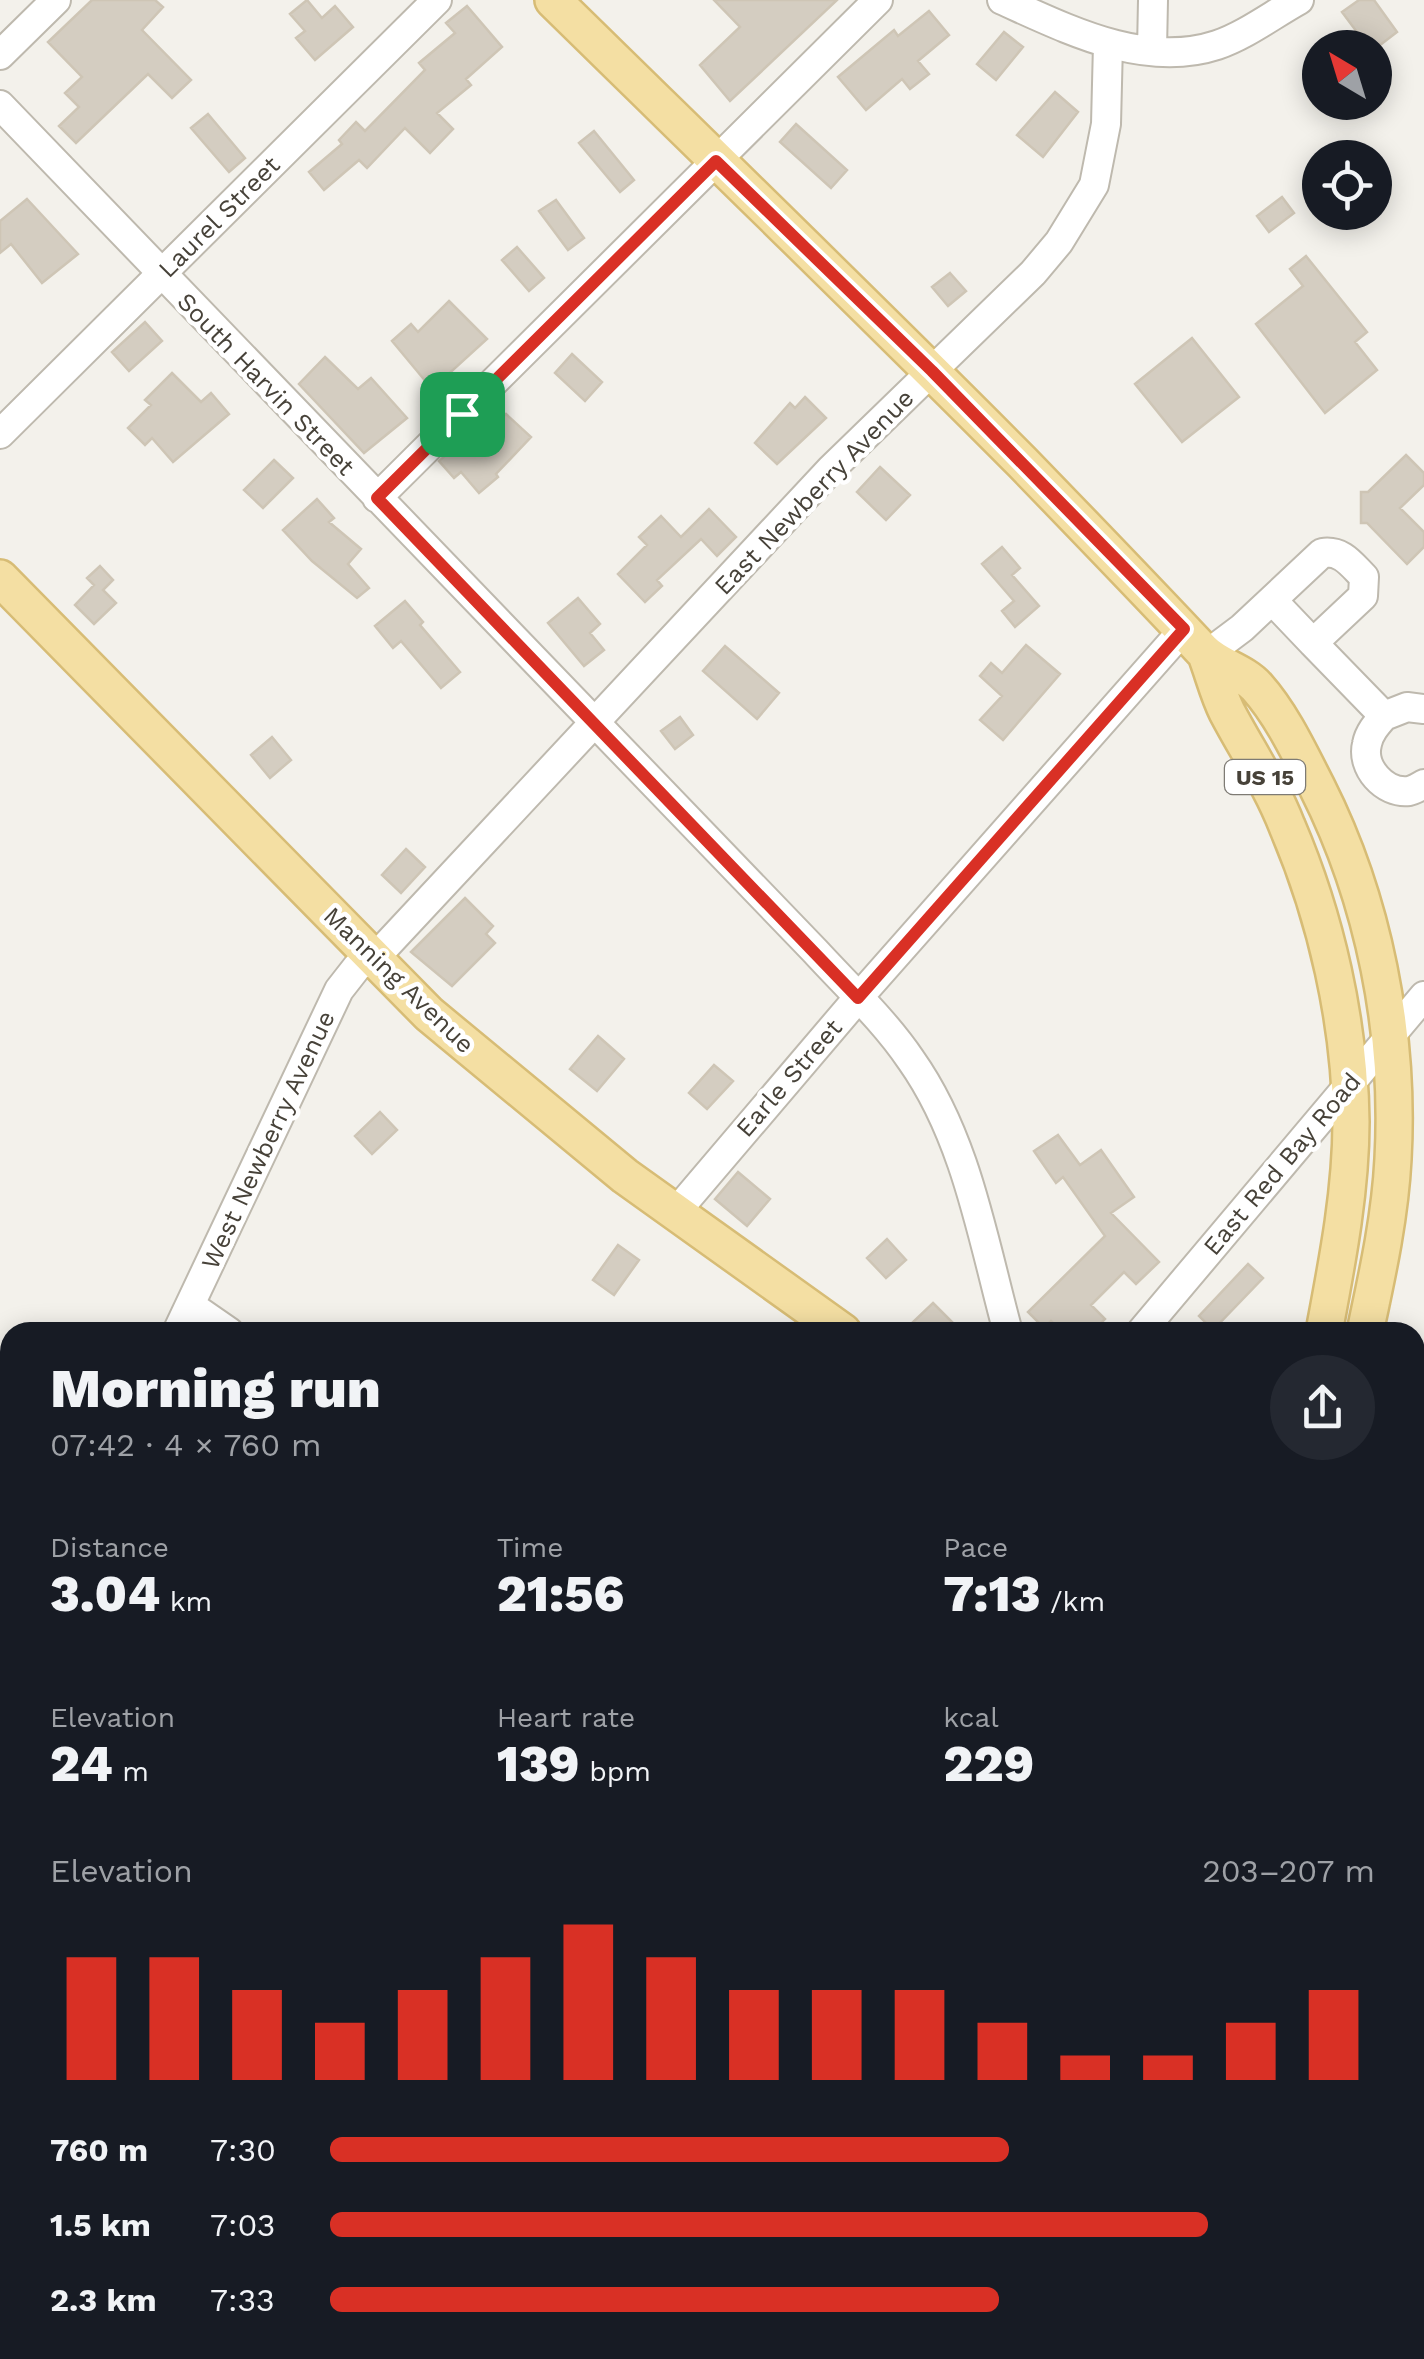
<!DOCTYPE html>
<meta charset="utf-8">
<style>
:root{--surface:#171b24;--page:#242831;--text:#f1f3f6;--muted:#9ea1a6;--accent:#d93025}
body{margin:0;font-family:"Work Sans",sans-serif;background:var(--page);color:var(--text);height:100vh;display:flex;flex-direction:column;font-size:38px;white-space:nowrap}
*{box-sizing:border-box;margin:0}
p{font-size:32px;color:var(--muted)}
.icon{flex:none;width:55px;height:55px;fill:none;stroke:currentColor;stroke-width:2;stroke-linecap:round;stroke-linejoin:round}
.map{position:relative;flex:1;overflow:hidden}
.side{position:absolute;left:0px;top:1322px;width:1425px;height:1038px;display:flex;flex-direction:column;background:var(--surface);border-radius:30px 30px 0 0;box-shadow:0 5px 25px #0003}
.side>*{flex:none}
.needle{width:65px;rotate:322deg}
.fabs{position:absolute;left:1302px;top:30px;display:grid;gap:20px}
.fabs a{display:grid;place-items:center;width:90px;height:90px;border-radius:50%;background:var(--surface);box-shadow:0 5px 25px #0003;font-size:50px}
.pin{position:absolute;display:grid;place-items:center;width:85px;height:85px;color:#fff;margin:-42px;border-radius:20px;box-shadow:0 5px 15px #0006}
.round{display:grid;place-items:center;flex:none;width:105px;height:105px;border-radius:52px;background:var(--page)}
.summary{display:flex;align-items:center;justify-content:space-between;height:170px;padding:0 50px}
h1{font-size:55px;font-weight:800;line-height:75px}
.figures{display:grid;grid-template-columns:repeat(3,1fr);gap:15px;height:170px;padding:10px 50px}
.figures div{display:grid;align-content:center}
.figures b{font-size:50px;font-weight:800}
.figures small{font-size:28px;font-weight:400}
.figures p{font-size:28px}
.chart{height:280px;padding:20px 50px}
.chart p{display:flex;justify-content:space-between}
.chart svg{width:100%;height:180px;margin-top:10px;stroke:var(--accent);stroke-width:6}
ul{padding:0 50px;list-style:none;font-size:32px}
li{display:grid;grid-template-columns:160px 120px 1fr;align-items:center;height:75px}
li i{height:25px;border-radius:12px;background:var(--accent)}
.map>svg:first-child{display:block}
.building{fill:#d4cdc1;stroke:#cec5b5;stroke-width:2.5}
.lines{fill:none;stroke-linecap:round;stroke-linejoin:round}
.minor-casing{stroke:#beb9ae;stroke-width:32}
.major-casing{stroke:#d7bc75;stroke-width:40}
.minor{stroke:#fff;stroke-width:28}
.major{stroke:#f4dfa3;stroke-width:35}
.route-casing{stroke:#fff;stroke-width:20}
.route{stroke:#d93025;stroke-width:12}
.labels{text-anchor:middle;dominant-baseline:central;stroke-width:9;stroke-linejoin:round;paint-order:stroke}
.shield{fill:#fff;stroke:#7e7b74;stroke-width:2.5}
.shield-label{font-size:22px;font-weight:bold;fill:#474239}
.street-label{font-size:25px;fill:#474239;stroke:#fff}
</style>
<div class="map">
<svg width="1424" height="2359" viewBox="0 0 1424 2359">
<rect width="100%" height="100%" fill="#f3f1eb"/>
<path class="building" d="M92 0H155L163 7 142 30 191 80 172 98 148 74 76 143 59 126 79 107 65 93 82 77 48 42Z
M307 0 322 18 335 6 353 27 315 60 296 38 305 31 290 14Z
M714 0H837L730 101 700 65 740 27Z
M1359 0H1374L1397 32 1375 49 1369 48 1342 12Z
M467 6 502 47 466 79 471 85 437 113 453 129 430 153 405 128 367 168 359 160 324 190 309 172 342 144 339 140 356 122 365 131 425 70 419 63 455 33 446 23Z
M929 11 949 35 918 61 929 74 910 89 902 79 866 110 838 77 894 30 898 36Z
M1004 32 1023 47 996 80 977 64Z
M1055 92 1078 112 1043 157 1017 135Z
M208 114 245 158 229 172 191 128Z
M796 124 847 170 831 188 780 142Z
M594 131 634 180 620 192 579 143Z
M1282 197 1294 213 1269 232 1257 216Z
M27 199 78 254 42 283 11 244 0 253V221Z
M556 200 584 238 568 250 539 211Z
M517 247 544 278 529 291 502 260Z
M1306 256 1367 332 1355 342 1377 370 1325 413 1256 324 1303 286 1290 269Z
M950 273 966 291 948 306 932 287Z
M449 301 487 339 432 389 392 341 411 324 418 332Z
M145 322 162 341 129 371 112 352Z
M1192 338 1239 397 1182 442 1135 384Z
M572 354 602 382 585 401 555 373Z
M325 357 358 389 371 378 407 418 364 453 299 384Z
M172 373 201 402 211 393 229 414 173 462 152 438 145 445 128 428 151 405 145 400Z
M805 397 826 418 777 464 755 443 790 403 795 408Z
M506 414 531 437 496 474 498 477 479 493 461 472 454 478 439 461 465 438 474 448Z
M1406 455 1424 473V485L1400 508 1424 532V547L1407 564 1367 523H1361V492H1368Z
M274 460 293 478 263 508 244 490Z
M880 467 910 495 886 520 857 492Z
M317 499 334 518 329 522 361 549 348 564 369 588 357 598 312 561 283 530Z
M709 509 736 537 717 556 701 539 657 580 662 586 645 602 618 574 647 545 639 537 661 516 681 537Z
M1002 547 1020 568 1012 575 1039 606 1015 627 1002 611 1014 601 982 564Z
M100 566 113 580 103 590 116 603 94 624 75 605 94 585 87 578Z
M578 598 600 624 590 633 604 650 584 666 548 623Z
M405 601 423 622 420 625 460 672 441 688 401 641 393 648 375 626Z
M1026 645 1060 674 1003 740 980 720 1002 696 980 676 991 663 1002 673Z
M725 646 779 693 757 719 703 671Z
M680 717 693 735 675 749 661 731Z
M272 737 291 760 270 778 251 755Z
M406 849 425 867 401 893 382 875Z
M465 898 493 926 486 934 495 943 452 986 411 952Z
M598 1036 624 1059 597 1091 570 1069Z
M714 1065 733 1081 707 1109 689 1093Z
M380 1112 397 1130 372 1154 355 1136Z
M1058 1135 1080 1165 1101 1150 1134 1197 1111 1213 1159 1262 1136 1284 1124 1272 1091 1305 1105 1319 1092 1332H1062L1051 1321 1044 1328 1028 1312 1105 1236 1063 1177 1056 1183 1034 1151Z
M738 1172 770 1199 747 1226 715 1199Z
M887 1239 906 1260 886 1278 867 1258Z
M618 1245 639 1260 614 1295 593 1280Z
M1248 1264 1263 1278 1213 1330 1199 1316Z
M933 1303 962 1332H920L911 1324Z"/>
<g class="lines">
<defs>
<path id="minor" d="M1002 0C1067 29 1144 69 1217 45 1246 35 1272 15 1299 0
M1152 50 1153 0
M0 55 56 0
M0 105 815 951C847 986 884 1020 911 1060 967 1139 983 1241 1008 1332
M0 434 437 0
M377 498 878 0
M1313 643 1384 716C1376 725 1369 733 1367 744 1361 767 1384 794 1409 791 1414 790 1419 787 1424 784
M1206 655 1242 628 1322 553C1342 550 1351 564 1364 577L1363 596 1313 643 1272 600
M1384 716 1407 707 1424 709
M675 1213 858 998 1184 629
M190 1305 229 1332
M177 1332 339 990 357 967 384 948 831 469 1033 273 1059 242 1094 185 1106 124 1108 44
M1141 1332 1424 996
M1415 1398 1424 1396
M0 1712 10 1690
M1415 1776 1424 1763
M1415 1791V1830
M0 1819 6 1830 10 1854
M0 1899 10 1901
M0 1962 10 1969
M1415 2000 1424 2005
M0 2059 10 2073
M1415 2148 1424 2136
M197 2350 204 2359
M1102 2350 1103 2359
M1303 2350V2359
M557 2359 562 2350
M919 2359 924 2350"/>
<path id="major" d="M553 0C710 154 868 307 1023 463 1083 525 1143 587 1202 650 1217 666 1243 671 1257 687 1282 715 1300 754 1317 787 1374 900 1400 1033 1393 1159 1390 1218 1377 1276 1365 1332
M0 578 429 1014 625 1176 843 1332
M1206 655C1213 673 1218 694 1227 712 1247 750 1271 785 1287 826 1326 917 1350 1022 1351 1122 1351 1192 1337 1263 1324 1332
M1415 1708 1424 1720
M1179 2350 1180 2359"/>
</defs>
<use href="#minor" class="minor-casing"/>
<use href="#major" class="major-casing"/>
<use href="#minor" class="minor"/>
<use href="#major" class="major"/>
</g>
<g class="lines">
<defs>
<path id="route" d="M716 161 932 371 1184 629 858 998 377 498Z"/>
</defs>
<use href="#route" class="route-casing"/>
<use href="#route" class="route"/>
</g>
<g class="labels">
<rect class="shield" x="1225" y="760" width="80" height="34" rx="8"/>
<g class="shield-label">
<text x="1265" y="777">US 15</text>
</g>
<g class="street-label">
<text transform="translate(219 217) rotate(-45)">Laurel Street</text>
<text transform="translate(266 384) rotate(46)">South Harvin Street</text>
<text transform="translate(814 492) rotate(-46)">East Newberry Avenue</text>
<text transform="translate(399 980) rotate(44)">Manning Avenue</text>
<text transform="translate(789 1078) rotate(-49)">Earle Street</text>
<text transform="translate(268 1140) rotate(-65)">West Newberry Avenue</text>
<text transform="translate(1282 1164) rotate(-50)">East Red Bay Road</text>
</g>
</g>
</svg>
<div class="fabs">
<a><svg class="needle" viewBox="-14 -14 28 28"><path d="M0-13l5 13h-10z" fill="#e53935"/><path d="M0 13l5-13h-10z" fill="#9ea1a6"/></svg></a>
<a><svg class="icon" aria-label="locate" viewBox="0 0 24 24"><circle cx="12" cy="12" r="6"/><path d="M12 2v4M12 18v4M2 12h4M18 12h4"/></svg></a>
</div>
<div class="pin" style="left:462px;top:414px;background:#1e9e55"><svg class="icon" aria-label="arrive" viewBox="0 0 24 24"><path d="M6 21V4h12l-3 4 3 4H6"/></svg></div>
<section class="side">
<div class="summary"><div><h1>Morning run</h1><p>07:42 · 4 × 760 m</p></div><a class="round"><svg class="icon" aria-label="share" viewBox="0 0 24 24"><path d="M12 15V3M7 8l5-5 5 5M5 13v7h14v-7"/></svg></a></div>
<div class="figures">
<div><p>Distance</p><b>3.04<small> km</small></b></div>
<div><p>Time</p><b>21:56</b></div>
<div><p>Pace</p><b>7:13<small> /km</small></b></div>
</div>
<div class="figures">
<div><p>Elevation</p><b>24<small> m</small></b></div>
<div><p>Heart rate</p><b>139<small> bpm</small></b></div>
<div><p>kcal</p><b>229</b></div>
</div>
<div class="chart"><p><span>Elevation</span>203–207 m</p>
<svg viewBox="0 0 160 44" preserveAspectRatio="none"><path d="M5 44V14M15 44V14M25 44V22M35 44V30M45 44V22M55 44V14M65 44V6M75 44V14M85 44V22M95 44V22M105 44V22M115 44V30M125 44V38M135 44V38M145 44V30M155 44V22"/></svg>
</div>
<ul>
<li><b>760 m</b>7:30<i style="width:65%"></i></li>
<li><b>1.5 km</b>7:03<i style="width:84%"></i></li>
<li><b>2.3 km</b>7:33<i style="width:64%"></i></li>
</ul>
</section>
</div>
